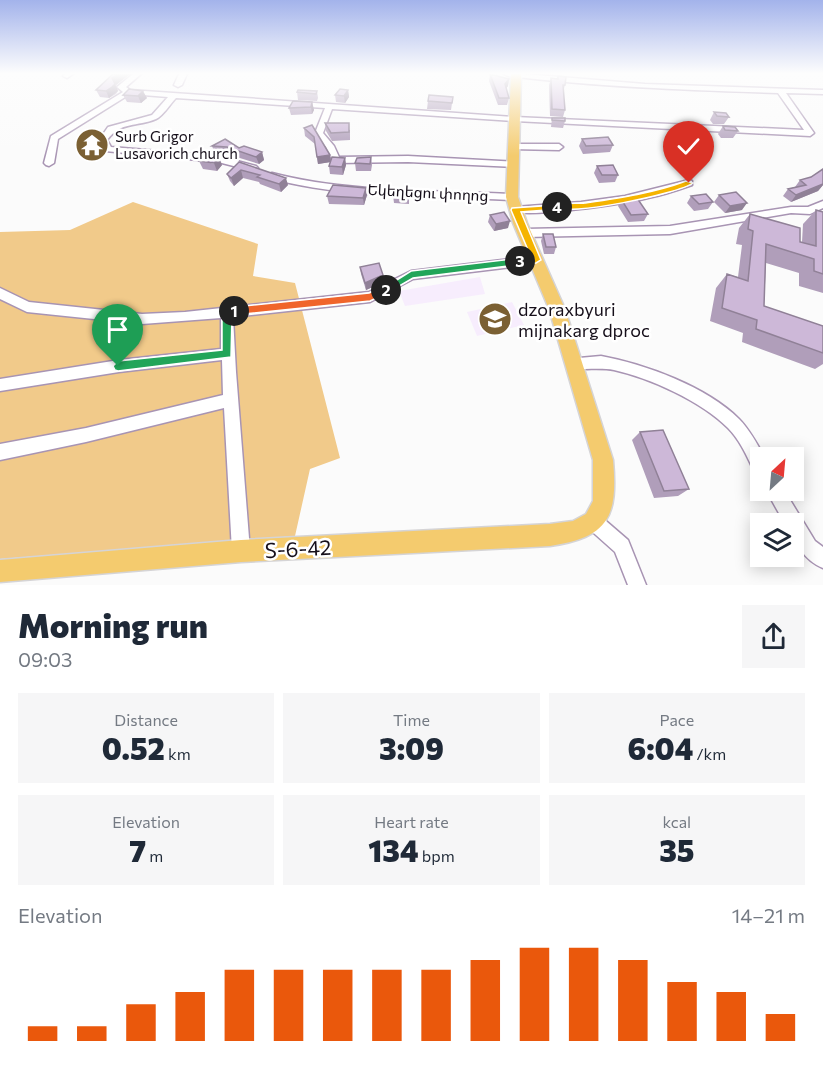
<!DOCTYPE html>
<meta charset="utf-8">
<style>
:root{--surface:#fff;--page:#f6f6f7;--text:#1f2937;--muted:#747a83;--accent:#ea580c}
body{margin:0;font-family:Commissioner,"Noto Sans Armenian",sans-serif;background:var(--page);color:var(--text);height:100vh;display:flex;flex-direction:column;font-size:22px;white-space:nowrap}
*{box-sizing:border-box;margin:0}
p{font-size:20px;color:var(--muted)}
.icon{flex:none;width:33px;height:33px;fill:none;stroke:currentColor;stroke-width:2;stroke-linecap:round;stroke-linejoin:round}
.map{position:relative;height:585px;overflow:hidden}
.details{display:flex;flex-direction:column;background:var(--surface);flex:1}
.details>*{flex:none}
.needle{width:39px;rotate:26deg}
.buttons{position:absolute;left:750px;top:447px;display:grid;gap:12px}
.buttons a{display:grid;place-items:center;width:54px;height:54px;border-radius:0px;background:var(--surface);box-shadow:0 3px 15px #0003;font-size:30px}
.pin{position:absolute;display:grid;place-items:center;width:51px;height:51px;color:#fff;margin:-62px -26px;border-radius:50% 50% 50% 0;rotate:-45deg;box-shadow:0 0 6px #0007}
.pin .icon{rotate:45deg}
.km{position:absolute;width:30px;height:30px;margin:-15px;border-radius:50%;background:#222;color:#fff;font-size:16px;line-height:30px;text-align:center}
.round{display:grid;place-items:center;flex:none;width:63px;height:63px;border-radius:0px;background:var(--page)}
.overview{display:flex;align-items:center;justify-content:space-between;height:102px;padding:0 18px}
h1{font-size:33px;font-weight:800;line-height:45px}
.metrics{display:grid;grid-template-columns:repeat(3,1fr);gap:9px;height:102px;padding:6px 18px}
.metrics div{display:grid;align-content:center;border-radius:0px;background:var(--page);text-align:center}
.metrics b{font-size:30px;font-weight:800}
.metrics small{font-size:16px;font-weight:400}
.metrics p{font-size:16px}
.chart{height:168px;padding:12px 18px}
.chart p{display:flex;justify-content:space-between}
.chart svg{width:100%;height:108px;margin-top:6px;stroke:var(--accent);stroke-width:6}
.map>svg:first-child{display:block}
.built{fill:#f7edfd}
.green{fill:#f1ca8a}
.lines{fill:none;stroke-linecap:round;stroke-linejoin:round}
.minor-casing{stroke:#a894b3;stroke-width:3}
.major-casing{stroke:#d5d4d6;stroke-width:3}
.minor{fill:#fff;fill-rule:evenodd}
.major{fill:#f4cb6e;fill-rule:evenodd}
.wall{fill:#b09eba}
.shaded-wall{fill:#908197}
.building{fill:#cdb8d8;stroke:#908197;stroke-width:1.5}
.split-1{fill:#22a559;stroke:#fff;stroke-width:1.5}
.split-2{fill:#f0652b;stroke:#fff;stroke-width:1.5}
.split-3{fill:#22a559;stroke:#fff;stroke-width:1.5}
.split-4{fill:#f5b400;stroke:#fff;stroke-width:1.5}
.split-5{fill:#f5b400;stroke:#fff;stroke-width:1.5}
.labels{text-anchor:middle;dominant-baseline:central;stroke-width:5;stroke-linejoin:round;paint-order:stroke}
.far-poi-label{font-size:15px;fill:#160f1a;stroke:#fff;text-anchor:start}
.far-street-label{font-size:15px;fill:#160f1a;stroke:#fff}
.poi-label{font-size:18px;fill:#160f1a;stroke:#fff;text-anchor:start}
.near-street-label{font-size:21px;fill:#160f1a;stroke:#fff}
</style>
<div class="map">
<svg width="823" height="585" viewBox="0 0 823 585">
<rect width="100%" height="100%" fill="#fbfbfb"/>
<path class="built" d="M480 277 485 294 405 306 399 291Z
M512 302 524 325 477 336 467 312Z"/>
<path class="green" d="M133 202 258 244 253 276 295 283 340 458 310 469 295 536 0 559V232L70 230Z"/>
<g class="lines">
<defs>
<path id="minor" d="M65 74H73L67 78 63 76Z
M133 74H141L126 87 130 90 515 117 804 130 778 93C687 90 598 87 508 76L504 74H524L645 84 823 90V94L786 93 814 133 810 136 515 121 332 109 323 133 334 146 339 157 408 156 517 162V166L514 167 408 162 336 163 333 162 326 147 315 133 325 108 176 98C170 104 163 116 156 119 137 127 121 121 107 140L111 147 218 156 256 166 258 168 253 171 218 162 105 151 99 140 108 127 152 115 168 97 130 94 58 139 54 163 49 166 46 165 44 163 51 136 123 92 117 87Z
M179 74H187L182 85 178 87 174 85Z
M514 144H559L563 147 559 150 511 149V145Z
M272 173C348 193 433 190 512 194L517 197 512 200C432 196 346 199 269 178V174Z
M689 180 692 181V185C678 190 663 195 648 198 628 203 521 220 510 210L515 207 581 202 625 196Z
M823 201V208L810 214 791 213 670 234 525 237 520 233 525 229 670 226 791 207H808Z
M536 256 542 260 536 264 413 279 370 302 233 317 236 372 250 551 247 557 241 560 235 557 232 551 224 408 86 442 0 460V444L86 428 223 395 222 360 119 372 0 391V379L119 360 221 349V318L142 324 27 312 0 299V288L29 302 142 314 185 312 369 292 411 271Z
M601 356C645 364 707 387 739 419 750 430 757 444 765 458H760V473L754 471C747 456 740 440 728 428 701 401 650 378 614 370 599 367 580 371 568 367L566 363 568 359Z
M766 490H784L815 541 823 547V568C804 560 794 544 794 524H785Z
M593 513 599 515 628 540 646 585H628L615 552 587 527 585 521 587 515Z"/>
<path id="major" d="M511 74H521L518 197 527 223 565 309 613 460C618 517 609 537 550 546L241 562 0 582V560L241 540 550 524 573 521 586 514 593 501V460L549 309 513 223 506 197Z"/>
</defs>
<use href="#minor" class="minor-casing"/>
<use href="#major" class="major-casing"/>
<use href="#minor" class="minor"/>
<use href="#major" class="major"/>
</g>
<path class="wall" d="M113 74H130L116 85 118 91 116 94 109 98 100 97 96 90Z
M490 74 509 79 508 86 506 88 509 98 507 105H498L489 81Z
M558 76 565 85 563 92 565 110 563 117 550 116 549 85 551 78 557 79Z
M129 89 147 98 141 103 127 102 123 95Z
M348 90 349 97 345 103 336 102 335 95Z
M317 91 318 98 317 101 298 100 297 92Z
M453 97 451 110 427 109 428 101Z
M312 102 314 110 312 114 291 115 289 108Z
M714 112 729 117 724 124H713L710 120Z
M552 118 565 121 563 128 551 127Z
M325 123 350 130V140L332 141 326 131Z
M312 125 330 155 331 161 345 158 346 165 343 175 330 174 329 166 330 162 318 164 315 144 305 136 304 128Z
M723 126 738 131 733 138H721L718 134Z
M582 139 613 145 610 152 583 154 579 146Z
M212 146 239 148 262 152 264 160 259 164 230 155 215 154Z
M371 157 372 165 371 171H356L355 163Z
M199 161 222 165 217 171 203 169Z
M239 162 288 185 281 192 260 184 259 182 243 178 234 186 230 181 227 174Z
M597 166 618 175 615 182 599 183 594 173Z
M823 169V185L818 191 791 202 783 196 788 189 795 187 800 180 811 177Z
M409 190V204L394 203 393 195Z
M367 195 364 205 329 204 327 196Z
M719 195 742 210 725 213 714 202Z
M691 196 713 202 708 209 694 211 687 203Z
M621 199 648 214 644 221 628 222 618 206Z
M816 210 823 212V293L799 286V273L766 263 764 306 823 326V364L815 369 742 342 743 333 710 321 716 288 727 274 738 277 742 245 736 244 739 228 750 214 802 242 803 224Z
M490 215 508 228 494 231 488 222Z
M543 234 556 247 554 254H544L541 241Z
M360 267 383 275 384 282 366 290 361 274Z
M640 432 689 489 678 496 654 498 632 440Z"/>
<path class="shaded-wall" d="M118 74H130L116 85 112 78Z
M509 79 508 86 504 91 505 84Z
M115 84 118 91 109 98 106 91Z
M348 90 349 97 345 103 344 96Z
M143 91 147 98 141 103 138 96Z
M312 102 314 110 312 114 311 107Z
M262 152 264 160 259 164 256 157Z
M330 155 331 162 318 164 317 157Z
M219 157 222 165 217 171 214 163Z
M345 158 346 165 343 175 342 167Z
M241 170 243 178 234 186 231 178Z
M286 178 288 185 281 192 279 184Z
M823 181V185L818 191 791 202 796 195Z
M366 188 367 195 364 205 363 198Z
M747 203 742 210 725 213 730 206Z
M510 221 508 228 494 231 496 224Z
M383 275 384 282 366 290 365 283Z"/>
<path class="building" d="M113 74H118L112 78 115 84 112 87 106 91 96 90Z
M490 74 509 79 505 84 509 98H499Z
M558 76 566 77 565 85H563L565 110 552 109 551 78 558 79Z
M129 89 143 91 138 96 123 95Z
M340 89 348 90 344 96 335 95Z
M298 90 317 91 316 94 297 92Z
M429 95 453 97 452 103 428 101Z
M293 101 312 102 311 107 289 108Z
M714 112 726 113 729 117 717 116Z
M552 118H565V121L552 120Z
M325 123H349V132L331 133Z
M312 125 330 155 317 157 314 137 304 128Z
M723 126 735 127 738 131 725 130Z
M608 137 613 145 586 146 582 139Z
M225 139 239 148 244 146 262 152 256 157 227 147 212 146Z
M204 156 219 157 214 163 199 161Z
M332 157 345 158 342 167 329 166Z
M371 157 370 164 355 163 357 158Z
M239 162 286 178 279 184 257 177 260 175 241 170 231 178 227 174Z
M613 165 618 175H602L597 166Z
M823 169V184L796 195 788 189 806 185 800 180 811 177Z
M333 185 366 188 363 198 327 196Z
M394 189 409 190V196L393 195Z
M736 192 747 203 730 206 719 195Z
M706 194 713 202 699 204 691 196Z
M637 198 648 214 631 215 621 199Z
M816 210 823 212V274L814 271V259L766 244 764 306 823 326V353L756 329 757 320 722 308 727 274 748 281 753 231 748 229 750 214 800 228V242L816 246Z
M504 212 510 221 496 224 490 215Z
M543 234H553L556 247H546Z
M379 263 383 275 365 283 360 267Z
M663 430 689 489 664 491 640 432Z"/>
<linearGradient id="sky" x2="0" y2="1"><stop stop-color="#a3b3eb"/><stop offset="0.47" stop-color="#fdfdfd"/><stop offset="1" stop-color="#fdfdfd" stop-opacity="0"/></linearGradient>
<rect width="823" height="156" fill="url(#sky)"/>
<path class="split-1" d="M234 307 239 311 232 315 231 357 118 371 115 370 113 366 118 361 222 350V312L223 309Z"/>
<path class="split-2" d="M386 286 389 287V292L370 301 234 315 229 311 234 307 369 293Z"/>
<path class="split-3" d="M520 258 524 261 523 264 413 278 389 292 386 294 381 290 411 271Z"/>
<path class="split-4" d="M557 205H560V209L521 212 541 260 536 263 517 264V259L531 257 511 210 512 208Z"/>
<path class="split-5" d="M686 181 693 183C678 194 566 217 553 207 561 202 575 204 585 203 619 198 654 193 686 181Z"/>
<defs>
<symbol id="temple-disc" viewBox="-11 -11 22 22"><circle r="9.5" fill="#7b6033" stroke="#fff"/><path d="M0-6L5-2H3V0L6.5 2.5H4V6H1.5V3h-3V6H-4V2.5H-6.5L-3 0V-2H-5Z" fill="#fff"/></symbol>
<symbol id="school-disc" viewBox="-11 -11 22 22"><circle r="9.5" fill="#7b6033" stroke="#fff"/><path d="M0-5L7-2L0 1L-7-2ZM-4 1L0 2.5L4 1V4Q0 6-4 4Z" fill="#fff"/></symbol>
</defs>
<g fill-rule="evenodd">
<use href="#temple-disc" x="73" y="126" width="38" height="38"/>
<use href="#school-disc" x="476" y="300" width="38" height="38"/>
</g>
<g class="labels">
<g class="far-poi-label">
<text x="115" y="136">Surb Grigor<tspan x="115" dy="17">Lusavorich church</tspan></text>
</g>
<g class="far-street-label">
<text transform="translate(428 192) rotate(3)">Եկեղեցու փողոց</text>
</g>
<g class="poi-label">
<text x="518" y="309">dzoraxbyuri<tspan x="518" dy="21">mijnakarg dproc</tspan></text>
</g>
<g class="near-street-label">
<text transform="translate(298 548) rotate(-3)">Տ-6-42</text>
</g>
</g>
</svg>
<div class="buttons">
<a><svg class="needle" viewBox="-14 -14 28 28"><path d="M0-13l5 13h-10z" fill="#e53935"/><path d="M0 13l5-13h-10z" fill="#747a83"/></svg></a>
<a><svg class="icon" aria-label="layers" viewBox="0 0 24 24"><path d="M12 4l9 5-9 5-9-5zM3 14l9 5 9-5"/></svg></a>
</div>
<div class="pin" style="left:118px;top:366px;background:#1e9e55"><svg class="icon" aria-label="arrive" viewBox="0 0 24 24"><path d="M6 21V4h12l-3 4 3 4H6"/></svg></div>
<div class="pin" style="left:689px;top:183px;background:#d93025"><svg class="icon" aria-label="check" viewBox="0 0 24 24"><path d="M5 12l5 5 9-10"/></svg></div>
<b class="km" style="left:234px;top:311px">1</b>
<b class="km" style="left:386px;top:290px">2</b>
<b class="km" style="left:520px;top:261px">3</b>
<b class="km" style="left:557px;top:207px">4</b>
</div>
<section class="details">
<div class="overview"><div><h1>Morning run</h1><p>09:03</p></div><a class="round"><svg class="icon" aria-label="share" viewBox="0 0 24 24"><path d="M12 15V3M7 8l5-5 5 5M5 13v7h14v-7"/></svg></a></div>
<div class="metrics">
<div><p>Distance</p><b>0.52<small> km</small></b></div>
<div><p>Time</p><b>3:09</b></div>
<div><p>Pace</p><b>6:04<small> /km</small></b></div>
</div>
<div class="metrics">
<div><p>Elevation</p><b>7<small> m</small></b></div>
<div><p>Heart rate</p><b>134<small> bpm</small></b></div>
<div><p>kcal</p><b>35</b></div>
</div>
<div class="chart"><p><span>Elevation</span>14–21 m</p>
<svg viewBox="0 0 160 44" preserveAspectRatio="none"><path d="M5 44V38M15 44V38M25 44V29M35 44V24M45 44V15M55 44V15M65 44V15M75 44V15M85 44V15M95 44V11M105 44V6M115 44V6M125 44V11M135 44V20M145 44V24M155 44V33"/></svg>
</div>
</section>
